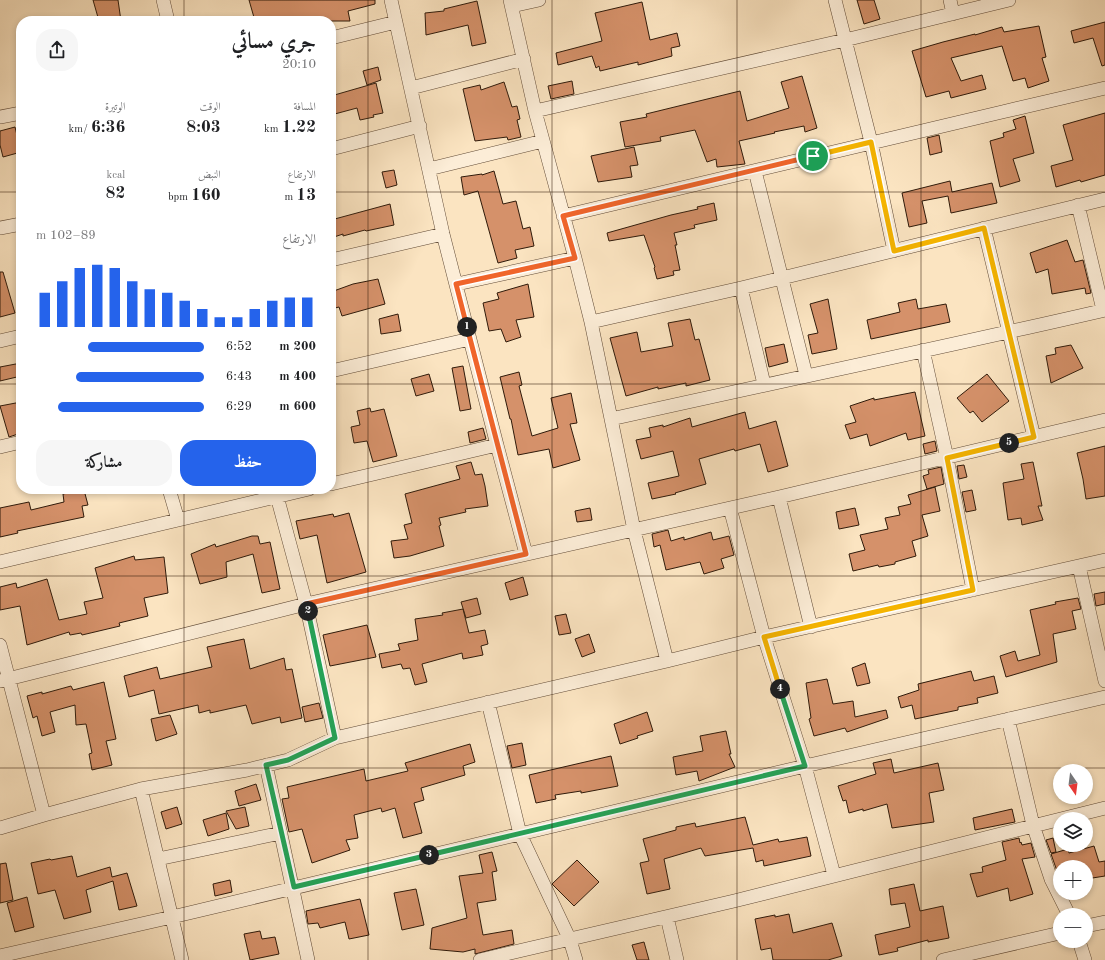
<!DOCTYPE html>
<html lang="ar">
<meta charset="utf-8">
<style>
:root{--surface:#fff;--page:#f6f6f6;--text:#202124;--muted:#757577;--accent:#2563eb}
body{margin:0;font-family:"Old Standard TT",Amiri,serif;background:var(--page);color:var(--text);direction:rtl;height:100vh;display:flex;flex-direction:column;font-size:15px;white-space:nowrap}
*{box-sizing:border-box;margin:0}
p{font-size:13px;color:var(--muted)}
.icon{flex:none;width:22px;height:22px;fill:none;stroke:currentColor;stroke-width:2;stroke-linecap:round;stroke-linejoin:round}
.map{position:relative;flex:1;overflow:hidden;direction:ltr}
.drawer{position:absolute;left:16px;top:16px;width:320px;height:478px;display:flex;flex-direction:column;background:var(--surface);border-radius:16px;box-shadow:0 2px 6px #0003;direction:rtl}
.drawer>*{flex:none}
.needle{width:26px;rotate:166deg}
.buttons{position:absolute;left:1053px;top:764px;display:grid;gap:8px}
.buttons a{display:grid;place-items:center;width:40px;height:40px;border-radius:50%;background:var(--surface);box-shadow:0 2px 6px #0003;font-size:20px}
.pin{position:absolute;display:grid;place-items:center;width:34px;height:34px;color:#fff;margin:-17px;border:2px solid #fff;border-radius:50%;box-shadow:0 1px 4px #0007}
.km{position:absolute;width:20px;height:20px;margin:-10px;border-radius:50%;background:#222;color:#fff;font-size:11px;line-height:20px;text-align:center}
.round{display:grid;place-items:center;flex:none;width:42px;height:42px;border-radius:16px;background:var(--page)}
.head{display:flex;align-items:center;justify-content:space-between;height:68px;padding:0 20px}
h1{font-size:22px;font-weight:700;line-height:30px}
.figures{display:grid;grid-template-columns:repeat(3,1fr);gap:6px;height:68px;padding:4px 20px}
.figures div{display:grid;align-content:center}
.figures b{font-size:17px;font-weight:700}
.figures small{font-size:11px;font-weight:400}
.figures p{font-size:11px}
.chart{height:112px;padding:8px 20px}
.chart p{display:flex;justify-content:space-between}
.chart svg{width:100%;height:72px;margin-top:4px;stroke:var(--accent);stroke-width:6}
.action{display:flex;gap:8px;margin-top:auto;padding:8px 20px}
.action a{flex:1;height:46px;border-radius:16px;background:var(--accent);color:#fff;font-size:16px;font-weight:700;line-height:46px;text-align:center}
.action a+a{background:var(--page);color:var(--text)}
ul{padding:0 20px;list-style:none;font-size:13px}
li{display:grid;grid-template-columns:64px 48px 1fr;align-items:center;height:30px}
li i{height:10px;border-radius:5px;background:var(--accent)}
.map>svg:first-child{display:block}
.building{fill:#d5916a;stroke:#2f1a0a}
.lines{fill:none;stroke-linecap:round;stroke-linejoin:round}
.street-casing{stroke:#624c38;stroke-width:14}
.street{stroke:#fcedd7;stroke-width:13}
.split-1-casing{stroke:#fff;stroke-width:8}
.split-2-casing{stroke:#fff;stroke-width:8}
.split-3-casing{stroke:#fff;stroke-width:8}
.split-4-casing{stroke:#fff;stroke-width:8}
.split-5-casing{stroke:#fff;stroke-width:8}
.split-6-casing{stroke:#fff;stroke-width:8}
.split-1{stroke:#f0652b;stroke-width:5}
.split-2{stroke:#f0652b;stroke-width:5}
.split-3{stroke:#22a559;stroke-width:5}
.split-4{stroke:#22a559;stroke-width:5}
.split-5{stroke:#f5b400;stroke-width:5}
.split-6{stroke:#f5b400;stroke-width:5}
.grid{fill:none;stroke:#2f1a0a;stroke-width:1;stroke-opacity:0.55}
</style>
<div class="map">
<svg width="1105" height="960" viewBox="0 0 1105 960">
<rect width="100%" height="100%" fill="#fbe4c1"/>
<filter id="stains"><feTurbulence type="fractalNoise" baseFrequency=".005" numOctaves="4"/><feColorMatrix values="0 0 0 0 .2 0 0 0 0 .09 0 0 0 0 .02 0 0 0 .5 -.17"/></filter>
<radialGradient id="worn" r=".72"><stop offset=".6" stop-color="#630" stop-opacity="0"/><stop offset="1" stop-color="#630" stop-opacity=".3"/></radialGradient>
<path class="building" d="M93 0H118L121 21H99Z
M249 0H375V4L348 11 350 21H255Z
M857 0H874L880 19 864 24Z
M477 1 486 43 472 46 468 25 426 35 425 13 444 11V9Z
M642 2 650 40 677 33 680 46 671 48 672 56 638 65V62L600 71 599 66 596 68 592 56 558 65 556 53 602 41 595 13Z
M1105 22V65L1102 66 1093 38 1074 43 1071 31Z
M1039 26 1046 57 1042 58 1049 81 1028 88 1025 78 1013 81 1002 46 951 58 961 81 982 75 986 89 951 98 949 91 926 97 912 51 943 42 975 34V35L1002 27 1004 32Z
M378 67 381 80 367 85 363 71Z
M802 76 817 128 805 132 804 126 774 132 775 133 739 141 745 164 717 167 716 159 707 162 695 130 660 137 661 141 625 147 620 122 647 117 646 114 740 91 747 121 789 108 781 82Z
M572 81 574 94 551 99 548 86Z
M504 82 512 107 517 106 520 119 517 120 521 137 508 140 507 137 475 141 463 89 480 85 481 90Z
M376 83 383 113 373 115 374 117 360 120 357 108 331 115V96Z
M1105 113V175L1081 182 1080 180 1056 187 1051 166 1073 160 1063 125Z
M1025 116 1034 153 1013 159 1020 181 1000 187 990 141 1004 137 1003 133 1016 129 1013 120Z
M15 127 21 152 3 157 0 145V131Z
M939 135 942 152 930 155 927 138Z
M634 147 638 165 630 166 632 177 598 182 591 156Z
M394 170 397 185 386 188 382 172Z
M494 171 503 204 516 201 523 229 530 227 534 246 515 250 517 258 498 263 478 191 464 195 461 177 482 174V175Z
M950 181 952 192 992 183 997 203 951 213 948 196 922 201 927 223 909 227 902 193Z
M714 203 717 220 694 225 695 228 674 233 677 245H675L680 270 673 271 674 275 657 279 654 268 655 267 644 235 609 241 607 233 671 215 698 209 697 207Z
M390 204 394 225 366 231 365 230 343 236V234L331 238V220Z
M1067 240 1075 262 1083 260 1091 293 1086 294 1085 288 1052 294 1048 269 1036 273 1030 253Z
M0 272H3L15 313 0 317Z
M378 279 385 304 342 316 339 307 331 309V292L353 284Z
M528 284 534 317 516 320 521 337 506 342 501 329 489 331 483 303 499 299 497 293Z
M828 299 837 349 812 354 808 335 818 333 810 304Z
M916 299 918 309 946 304 950 322 871 339 867 320 900 312 898 303Z
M398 314 401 331 381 334 379 319Z
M690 319 695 340 699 339 710 380 686 386V383L658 389V387L626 396 610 338 637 332 641 352 673 346 668 323Z
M784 344 788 362 769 367 765 348Z
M1071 345 1083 368 1051 383 1046 356 1056 354 1055 348Z
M21 363V376L0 381V367Z
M463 366 471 409 460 411 452 368Z
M519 372 522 385 519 386 532 436 558 428 551 398 571 393 577 423 570 424 580 460 553 468 549 449 518 455 511 419H510L500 377Z
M429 374 434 391 416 396 411 379Z
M987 374 1009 401 982 422 973 411 970 413 957 398Z
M915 392 925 436 908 440 906 433 870 446 867 434 850 439 845 425 856 422 850 406 874 398V400Z
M21 402V433L9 437 0 406Z
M370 408 371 412 384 409 397 456 373 462 367 441 354 443 351 427 360 425 357 411Z
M745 412 749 429 776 421 788 466 768 472 760 444 735 451 734 449 699 459 706 484 675 493 676 494 652 499 648 483 679 476 673 451 641 459 636 440 651 437 649 428 663 425V427L690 418 692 427Z
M483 428 486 439 470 443 468 432Z
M935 441 937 451 925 454 923 444Z
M1105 446V496L1086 499 1083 479 1077 453Z
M471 462 475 475 482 474 485 486 488 506 465 509 466 512 439 518 441 525 439 526 444 546 410 556 394 558 391 541 408 539 404 525 412 523 405 494 460 479 456 466Z
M1033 462 1042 506H1038L1043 520 1022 525 1021 518 1008 520 1003 483 1024 479 1021 464Z
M964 465 967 477 959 479 957 466Z
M941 467 944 484 927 489 923 476 929 474 928 470Z
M935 487 940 511 922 515 928 536 912 541 916 556 895 562V564L879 567 878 565 853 571 849 554 865 550 860 535 888 529 885 518 900 515 898 507 911 504 908 495Z
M84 490 88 505 82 506 84 517 17 531 18 533 0 537V508L29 502 31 510 64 502 63 494Z
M972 490 976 510 966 512 962 492Z
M590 508 592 520 577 522 575 511Z
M855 508 859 525 839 529 836 512Z
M349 513 366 572 327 583 317 535 300 539 296 521 333 514 334 517Z
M668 530 671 541 684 537V540L711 532 713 540 729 536 734 555 721 559 724 568 704 574 700 562 666 570 660 545 654 547 652 534Z
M252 536H258L260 544 270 542 280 589 262 593 253 554 226 562 227 577 200 584 191 554 215 544 216 547Z
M134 556 135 560 164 557 168 593 144 598 148 616 119 623 120 626 82 635 81 633 70 635 69 632 27 645 20 606 0 610V587L16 583 17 588 47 579 59 620 87 614 84 602 103 598 95 568Z
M523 577 528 595 510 600 505 583Z
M1105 592V604L1096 606 1094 594Z
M477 598 481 614 466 618 461 602Z
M1078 598 1081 609 1072 611 1076 629 1053 634 1057 662 1006 677 1000 656 1015 651 1018 661 1040 655 1030 610 1056 604 1055 602Z
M463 609 469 633 485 630 488 644 481 646 483 655 463 659 462 653 422 664 427 682 415 685 410 668 403 669 401 664 382 668 379 654 400 650 398 644 418 640 415 619 443 615 442 613Z
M566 614 571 633 559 635 555 616Z
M367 625 376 657 330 666 323 635Z
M589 634 595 652 582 657 575 639Z
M244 639 250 669 284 658 286 670 292 669 302 718 281 723 280 717 252 724 246 705 210 713V710L199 713 198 705 159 714 154 690 129 697 124 676 157 667 160 679 212 667 207 647Z
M865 663 870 683 857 686 852 668Z
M971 671 974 681 994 676 998 693 977 698 978 703 958 707V710L915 719 912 705 901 708 898 697 919 690 918 684Z
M827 679 833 704 853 701 855 717 886 710 888 718 847 732 845 728 814 736 809 719 811 718 806 683Z
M104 682 116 739 106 741 112 765 92 770 89 754 92 753 86 724 76 725 75 705 50 712 55 732 42 736 37 716 33 718 27 696 42 692V694L71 686 73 690Z
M319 703 323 718 305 722 302 707Z
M647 712 653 731 637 736 638 738 620 744 614 724Z
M170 715 177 734 156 741 151 719Z
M726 731 731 754H729L735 767 699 781 697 771 676 775 673 757 703 751 700 736Z
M522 743 526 765 512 768 507 746Z
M470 744 475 762 463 766 465 775 421 788 424 800 414 803 422 833 403 838 395 808 382 812 381 808 354 815 358 838 346 840 350 850 312 863 302 829 289 832 282 799 289 798 287 787 364 769 366 781 408 771 405 763Z
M611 756 618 786 581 793V791L555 795 556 799 536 803 529 775Z
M891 759 894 773 938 763 944 790 929 793 934 822 892 828 887 804 863 811V809L849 813 846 800 843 801 838 786 876 774 873 763Z
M256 784 261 800 239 806 235 791Z
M177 807 182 824 166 829 161 812Z
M245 807 249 826 236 829 226 811Z
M1012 809 1015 822 975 830 973 818Z
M226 813 229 829 208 836 203 820Z
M745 817 753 845 778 839 779 842 807 837 811 856 764 866 763 860 756 862 753 848 705 856 701 848 664 859 670 889 647 894 640 863 649 861 643 839 676 830V827L695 823 696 827Z
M1019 838 1020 843 1021 842 1022 845 1031 843 1035 857 1022 859 1033 894 1010 901 1008 888 977 897 970 874 983 872 982 867 1006 860 1002 842Z
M1053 838 1056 852 1051 853 1046 840Z
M1094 846 1099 862 1105 861V876L1086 879V867H1080V864L1071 867H1060V870L1057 871 1051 854 1068 849 1069 853Z
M492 852 497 871 492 872 496 900 477 903 483 935 512 930 514 944 475 954V949L463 952 430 949 432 928 467 918 459 876 483 873 479 855Z
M72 856 77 877 110 867 112 877 127 873 137 906 119 910 113 881 86 890 91 912 64 919 55 890 38 894 31 863 50 859 51 860Z
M577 860 599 882 574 906 552 884Z
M6 863 13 900 0 903V864Z
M230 880 232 892 215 896 213 884Z
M914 884 920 911 943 906 949 938 928 942V940L897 948 898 951 879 955 875 935 910 927 905 903 891 905 889 889Z
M416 889 424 925 402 930 394 893Z
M27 897 34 927 15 932 7 903Z
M360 899 369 935 349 939 345 922 320 928 318 923 308 924 306 911Z
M789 914 793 933 832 923 842 956 828 960H773L771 948 761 950 755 919 775 915V917Z
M260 931 262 939 275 937 279 954 250 960 244 934Z
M644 942 649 960H637L632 945Z"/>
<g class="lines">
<defs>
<path id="street" d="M163 0 168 21
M391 0 443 234 497 445
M510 0 535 111 575 258 591 322 634 530 667 661
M835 0 871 142 894 251
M950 0 953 14
M512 6 539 0
M331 38 396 22
M411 88 524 59
M535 111 845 40 1009 0
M0 117 21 113
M331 149 420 126
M429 169 543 141
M755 171 806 375
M1078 205 1103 310
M563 216C743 173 924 130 1105 88
M0 228 21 224
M984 228 1034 437
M331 260 443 234
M457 284 575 258
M741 288 764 384
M591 322 741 288 1105 199
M0 341 21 336
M923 350 947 458 973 590
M331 371 470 339
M611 419C776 382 941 348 1105 310
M0 447 21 442
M331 484 497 445 526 554
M169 489 178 520
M275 489 306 604 335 738
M779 497 811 627
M730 508 764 637 805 766 834 875
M0 562 309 489
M1079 566 1105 681
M0 645 44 815
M0 681 306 604 779 497 1105 420
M488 702 520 834 570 940 576 960
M1008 719 1033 825 1051 879 1069 915
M266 765 308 960
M141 789 182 960
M0 828 44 815 141 789 247 770 288 760 335 738 667 661 764 637 1105 560
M158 859 281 833
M667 917 677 960
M1086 926 1105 922
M1079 941 1085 960
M0 956 172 917 805 766 1105 697
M480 960 734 901 1105 808
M943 960 1060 933"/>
</defs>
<use href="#street" class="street-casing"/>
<use href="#street" class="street"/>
</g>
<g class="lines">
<defs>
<path id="split-1" d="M467 327 456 284 575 258 563 216 813 156"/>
<path id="split-2" d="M308 611 306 604 526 554 467 327"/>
<path id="split-3" d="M308 611 335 738 288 760 266 765 294 887 429 855"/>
<path id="split-4" d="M429 855 805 766 780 689"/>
<path id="split-5" d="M780 689 764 637 973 590 947 458 1009 443"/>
<path id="split-6" d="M813 156 871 142 894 251 984 228 1034 437 1009 443"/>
</defs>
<use href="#split-1" class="split-1-casing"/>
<use href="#split-2" class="split-2-casing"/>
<use href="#split-3" class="split-3-casing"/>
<use href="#split-4" class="split-4-casing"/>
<use href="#split-5" class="split-5-casing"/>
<use href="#split-6" class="split-6-casing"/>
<use href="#split-1" class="split-1"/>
<use href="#split-2" class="split-2"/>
<use href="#split-3" class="split-3"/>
<use href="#split-4" class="split-4"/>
<use href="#split-5" class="split-5"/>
<use href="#split-6" class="split-6"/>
</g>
<path class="grid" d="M184 0V21M368 0V960M552 0V960M737 0V960M921 0V960M0 192H21M331 192H1105M0 384H21M331 384H1105M184 489V960M0 576H1105M0 768H1105"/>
<rect width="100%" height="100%" filter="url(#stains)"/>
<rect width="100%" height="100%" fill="url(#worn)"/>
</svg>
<div class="buttons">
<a><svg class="needle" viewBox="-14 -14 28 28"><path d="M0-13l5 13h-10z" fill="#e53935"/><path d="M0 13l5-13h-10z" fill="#757577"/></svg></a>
<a><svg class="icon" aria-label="layers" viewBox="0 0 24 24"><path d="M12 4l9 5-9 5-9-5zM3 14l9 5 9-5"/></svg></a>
<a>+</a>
<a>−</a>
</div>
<div class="pin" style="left:813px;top:156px;background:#1e9e55"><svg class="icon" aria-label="arrive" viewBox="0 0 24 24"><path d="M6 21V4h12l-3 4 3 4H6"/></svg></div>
<b class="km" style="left:467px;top:327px">1</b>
<b class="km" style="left:308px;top:611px">2</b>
<b class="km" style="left:429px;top:855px">3</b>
<b class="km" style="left:780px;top:689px">4</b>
<b class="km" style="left:1009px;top:443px">5</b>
<section class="drawer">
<div class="head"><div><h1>جري مسائي</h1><p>20:10</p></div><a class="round"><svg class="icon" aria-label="share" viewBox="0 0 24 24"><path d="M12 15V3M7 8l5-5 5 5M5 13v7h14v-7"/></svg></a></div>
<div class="figures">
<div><p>المسافة</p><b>1.22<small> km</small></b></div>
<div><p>الوقت</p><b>8:03</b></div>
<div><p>الوتيرة</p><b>6:36<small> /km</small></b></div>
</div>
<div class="figures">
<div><p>الارتفاع</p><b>13<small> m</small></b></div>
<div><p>النبض</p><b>160<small> bpm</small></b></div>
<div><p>kcal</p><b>82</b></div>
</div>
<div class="chart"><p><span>الارتفاع</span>89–102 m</p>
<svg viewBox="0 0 160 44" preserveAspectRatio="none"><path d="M5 44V23M15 44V16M25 44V8M35 44V6M45 44V8M55 44V16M65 44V21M75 44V23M85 44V28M95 44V33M105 44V38M115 44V38M125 44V33M135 44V28M145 44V26M155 44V26"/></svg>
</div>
<ul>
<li><b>200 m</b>6:52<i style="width:69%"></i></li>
<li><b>400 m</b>6:43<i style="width:76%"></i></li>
<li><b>600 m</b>6:29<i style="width:87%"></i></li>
</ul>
<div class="action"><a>حفظ</a><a>مشاركة</a></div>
</section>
</div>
